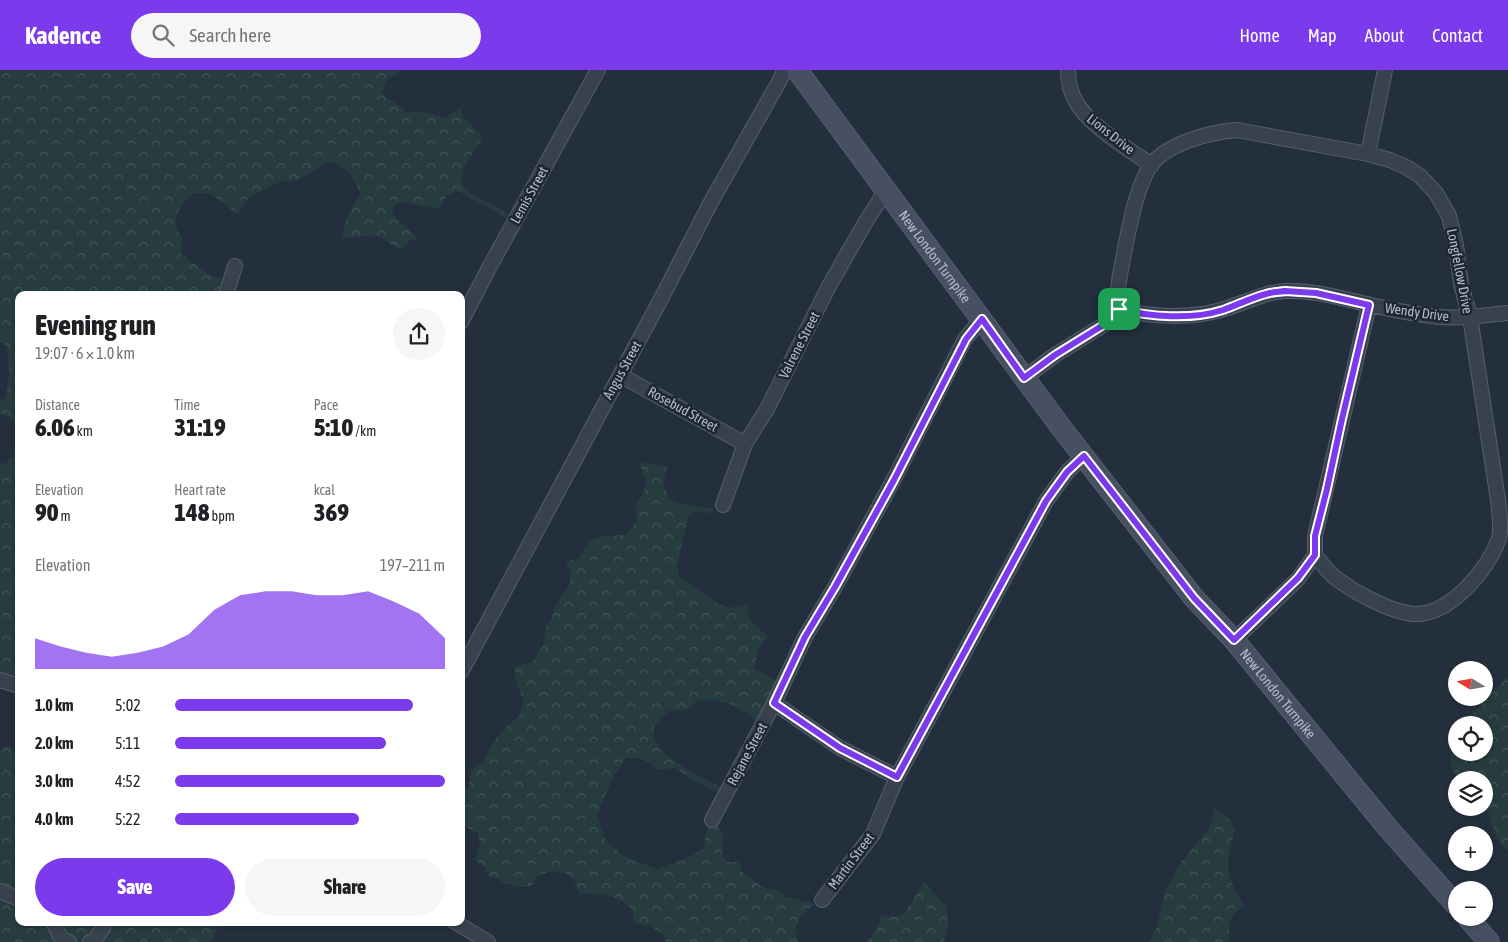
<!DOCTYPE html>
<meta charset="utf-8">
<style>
:root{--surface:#fff;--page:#f6f6f6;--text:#202124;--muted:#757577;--accent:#7c3aed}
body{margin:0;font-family:"Asap Condensed",sans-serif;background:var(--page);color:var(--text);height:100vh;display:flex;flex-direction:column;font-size:19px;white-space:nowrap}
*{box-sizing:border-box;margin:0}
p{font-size:16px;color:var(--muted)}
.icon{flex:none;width:28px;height:28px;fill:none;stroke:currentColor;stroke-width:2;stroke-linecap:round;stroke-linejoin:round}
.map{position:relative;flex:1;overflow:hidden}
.sheet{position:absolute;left:15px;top:221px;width:450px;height:635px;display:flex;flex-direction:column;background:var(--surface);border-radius:10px;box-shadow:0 1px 4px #0004}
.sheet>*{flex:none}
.needle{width:32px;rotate:281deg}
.fabs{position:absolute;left:1448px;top:591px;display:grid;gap:10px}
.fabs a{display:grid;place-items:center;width:45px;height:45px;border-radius:50%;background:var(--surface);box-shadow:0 1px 4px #0004;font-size:25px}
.pin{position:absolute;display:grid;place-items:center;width:42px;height:42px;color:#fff;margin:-21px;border-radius:10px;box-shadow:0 2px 8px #0006}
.round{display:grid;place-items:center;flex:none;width:52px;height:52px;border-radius:26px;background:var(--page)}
.summary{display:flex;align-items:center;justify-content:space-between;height:85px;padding:0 20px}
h1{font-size:28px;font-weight:800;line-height:38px}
.stats{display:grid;grid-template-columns:repeat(3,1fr);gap:8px;height:85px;padding:5px 20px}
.stats div{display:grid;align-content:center}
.stats b{font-size:25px;font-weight:800}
.stats small{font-size:14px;font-weight:400}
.stats p{font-size:14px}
.chart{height:140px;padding:10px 20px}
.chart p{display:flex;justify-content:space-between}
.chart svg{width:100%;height:90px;margin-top:5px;fill:var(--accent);opacity:.7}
.button{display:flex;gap:10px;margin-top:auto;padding:10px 20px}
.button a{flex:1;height:58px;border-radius:30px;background:var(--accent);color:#fff;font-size:20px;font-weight:800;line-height:58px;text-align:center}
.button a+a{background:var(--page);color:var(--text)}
ul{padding:0 20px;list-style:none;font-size:16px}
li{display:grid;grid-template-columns:80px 60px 1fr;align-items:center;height:38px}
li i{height:12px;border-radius:6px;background:var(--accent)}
header{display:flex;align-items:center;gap:30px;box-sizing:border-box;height:70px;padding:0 25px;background:var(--accent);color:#fff}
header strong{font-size:24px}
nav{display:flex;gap:28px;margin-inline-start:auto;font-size:18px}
.search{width:350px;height:45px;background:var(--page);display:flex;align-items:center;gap:12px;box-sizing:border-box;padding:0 18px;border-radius:28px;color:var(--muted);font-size:19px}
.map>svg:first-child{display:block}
.forest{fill:url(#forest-crowns)}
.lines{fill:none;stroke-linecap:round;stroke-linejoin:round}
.minor-casing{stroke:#565f6c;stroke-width:16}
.secondary-casing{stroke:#565f6c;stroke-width:22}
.minor{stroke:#38414e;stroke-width:14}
.secondary{stroke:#465061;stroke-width:20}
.route-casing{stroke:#fff;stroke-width:10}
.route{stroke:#7c3aed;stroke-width:6}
.labels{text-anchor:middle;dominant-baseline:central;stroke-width:5;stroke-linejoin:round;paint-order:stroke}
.street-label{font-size:14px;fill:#b4bcc9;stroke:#1d2633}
</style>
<header>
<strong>Kadence</strong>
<div class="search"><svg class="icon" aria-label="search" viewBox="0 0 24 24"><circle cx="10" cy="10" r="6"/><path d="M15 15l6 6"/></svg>Search here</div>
<nav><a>Home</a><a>Map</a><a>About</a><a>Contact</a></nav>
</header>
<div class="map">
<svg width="1508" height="872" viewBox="0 0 1508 872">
<defs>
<pattern id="forest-crowns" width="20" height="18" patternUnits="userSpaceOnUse" patternTransform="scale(1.25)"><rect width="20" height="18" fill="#263c3f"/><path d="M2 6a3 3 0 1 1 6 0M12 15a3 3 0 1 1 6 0" fill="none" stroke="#435659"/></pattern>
</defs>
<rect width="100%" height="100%" fill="#242f3e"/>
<path class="forest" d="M0 0H400L399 3 387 10 382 24 403 38 404 42H424L444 48 461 38 462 47 480 63 482 69 462 101V115L469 123 484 130 514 148 512 151 458 121 447 125 439 139 399 132 392 138 394 146 418 169 409 171 401 180 376 165 341 168 348 144 361 124 349 102 331 91 298 110 282 111 249 127 238 144 211 124 193 123C180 134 168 152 182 167L181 184 208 204 236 214 233 225H19V360L10 348 0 343V330L5 329C10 309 10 296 6 276L0 271Z
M19 379V616L0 610V394L6 393Z
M638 392 667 397 663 411 667 425 675 433 715 439 711 443 693 441 689 445 677 495 678 505 718 534 734 538 747 535 750 551 768 566 759 578 754 599 781 613 761 653C735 636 729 628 696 631L689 639 668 641 654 657C654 662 653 668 656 672 665 690 706 710 724 719L723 724 694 711 676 698 657 700C647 688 641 688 626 688L614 705 597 744 605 769 622 785 657 799 688 788 703 779 709 752 712 748 724 766 722 783 727 792H739L742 802 762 817 781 822 787 827 815 834C799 846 793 851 798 872H666L663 864 650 856 634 853C634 849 634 844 632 841 626 826 593 822 580 824L574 810 566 804 551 801 537 806 531 816C516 820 502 811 488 805L485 797 475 790 480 774 478 763 461 754V725L469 715 472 700 482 692 499 664 519 646 524 631 516 613 515 597 533 591 543 576 546 557 552 548 556 535 570 514V500L565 492 579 488 590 471 603 466 625 465C637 454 638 450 636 434L644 422 647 412Z
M1508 608V781L1497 769 1484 731V710H1465L1461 706H1456L1450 693 1453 674 1452 664 1456 662V682H1484V655H1460V653C1479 641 1490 621 1508 608Z
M7 676 19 683V852L221 853 210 872H0V680Z
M1215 738 1230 750 1235 760C1224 797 1225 805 1245 837 1227 844 1229 855 1229 872H1149L1156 859 1166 819 1181 792 1210 757Z
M924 812 947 837 948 856 944 872H867L877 858 882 846 894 847 904 844Z"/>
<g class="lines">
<defs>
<path id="minor" d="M1068 0C1068 10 1070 21 1075 30 1088 55 1128 79 1152 95
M1368 84 1385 0
M226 225 235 196
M1119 239C1115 220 1122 197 1125 178 1130 154 1137 115 1151 95 1168 73 1210 62 1237 60L1368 84 1390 90 1406 97 1420 106 1436 123 1449 146 1456 175 1461 214 1470 247 1498 430C1499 443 1502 456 1499 468 1489 499 1450 545 1415 544 1391 543 1350 520 1332 505 1326 500 1320 491 1315 485
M1119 239C1151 247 1189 249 1221 240 1243 234 1263 222 1286 221 1309 220 1332 226 1354 231 1382 238 1411 244 1440 247 1462 249 1486 245 1508 243
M461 252 490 196 598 0
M620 305 745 374
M1024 308 1055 285 1105 254 1119 239
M723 435 745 374 767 339 829 216 865 153 886 120
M1234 570 1298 509 1315 485V466L1369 235
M461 602 662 227 711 132 780 10 784 0
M0 610 19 616
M774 633 840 678 897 707
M712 750 774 633 805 567 835 517 894 409 965 269 982 249
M0 821 19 829
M822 830 873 764 897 707 1046 431 1067 402 1084 386
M53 852 62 870 69 872
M455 852 488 872
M90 872 94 871 103 858 102 852"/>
<g id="secondary">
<path id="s1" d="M797 0 1063 360 1194 528 1234 570 1387 757 1456 835"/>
<path d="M1468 848 1489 872"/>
</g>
</defs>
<use href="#minor" class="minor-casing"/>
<use href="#secondary" class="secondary-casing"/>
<use href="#minor" class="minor"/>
<use href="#secondary" class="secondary"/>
</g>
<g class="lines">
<defs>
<path id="route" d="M1285 221 1316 223 1369 235 1342 349 1327 419 1315 466V485L1298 508 1234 570 1194 528 1084 386 1067 402 1046 431 897 707 840 678 774 633 805 567 835 517 894 410 966 269 982 249 1024 308 1055 285 1105 254 1119 239C1150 247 1192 250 1223 240 1237 235 1251 228 1266 224 1272 222 1279 222 1285 221Z"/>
</defs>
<use href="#route" class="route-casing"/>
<use href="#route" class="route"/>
</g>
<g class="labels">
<g class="street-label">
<text transform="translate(1111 64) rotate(38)">Lions Drive</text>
<text transform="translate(529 125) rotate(-61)">Lemis Street</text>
<text stroke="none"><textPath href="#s1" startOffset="232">New London Turnpike</textPath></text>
<text transform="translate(1460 201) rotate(79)">Longfellow Drive</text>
<text transform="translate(1417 242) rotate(8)">Wendy Drive</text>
<text transform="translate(799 275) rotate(-63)">Valrene Street</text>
<text transform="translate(622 300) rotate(-61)">Angus Street</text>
<text transform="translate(683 339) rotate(29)">Rosebud Street</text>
<text stroke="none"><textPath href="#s1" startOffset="788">New London Turnpike</textPath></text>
<text transform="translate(747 684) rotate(-62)">Rejane Street</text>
<text transform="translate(851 791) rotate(-53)">Martin Street</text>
</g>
</g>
</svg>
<div class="fabs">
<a><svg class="needle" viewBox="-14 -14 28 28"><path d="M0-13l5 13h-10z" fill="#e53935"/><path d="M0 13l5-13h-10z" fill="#757577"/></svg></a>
<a><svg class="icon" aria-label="locate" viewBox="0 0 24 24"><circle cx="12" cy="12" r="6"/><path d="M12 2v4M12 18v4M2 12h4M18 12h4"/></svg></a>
<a><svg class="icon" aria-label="layers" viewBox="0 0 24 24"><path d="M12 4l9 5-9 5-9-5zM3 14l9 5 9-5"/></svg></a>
<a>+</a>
<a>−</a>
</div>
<div class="pin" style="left:1119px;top:239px;background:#1e9e55"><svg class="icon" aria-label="arrive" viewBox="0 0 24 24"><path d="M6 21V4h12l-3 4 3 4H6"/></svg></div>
<section class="sheet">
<div class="summary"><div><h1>Evening run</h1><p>19:07 · 6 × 1.0 km</p></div><a class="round"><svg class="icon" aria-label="share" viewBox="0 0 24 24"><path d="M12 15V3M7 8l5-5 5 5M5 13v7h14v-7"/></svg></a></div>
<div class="stats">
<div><p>Distance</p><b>6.06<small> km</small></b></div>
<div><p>Time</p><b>31:19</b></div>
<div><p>Pace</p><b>5:10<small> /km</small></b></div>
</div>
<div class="stats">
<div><p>Elevation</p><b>90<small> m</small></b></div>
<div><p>Heart rate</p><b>148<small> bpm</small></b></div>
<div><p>kcal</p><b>369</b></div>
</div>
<div class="chart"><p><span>Elevation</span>197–211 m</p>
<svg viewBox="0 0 160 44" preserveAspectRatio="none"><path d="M0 44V29L10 33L20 36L30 38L40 36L50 33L60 27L70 15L80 8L90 6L100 6L110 8L120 8L130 6L140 11L150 17L160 29V44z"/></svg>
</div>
<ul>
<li><b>1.0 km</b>5:02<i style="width:88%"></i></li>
<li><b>2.0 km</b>5:11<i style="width:78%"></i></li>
<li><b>3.0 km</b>4:52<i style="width:100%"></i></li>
<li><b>4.0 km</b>5:22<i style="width:68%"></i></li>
</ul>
<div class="button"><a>Save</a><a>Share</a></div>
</section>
</div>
